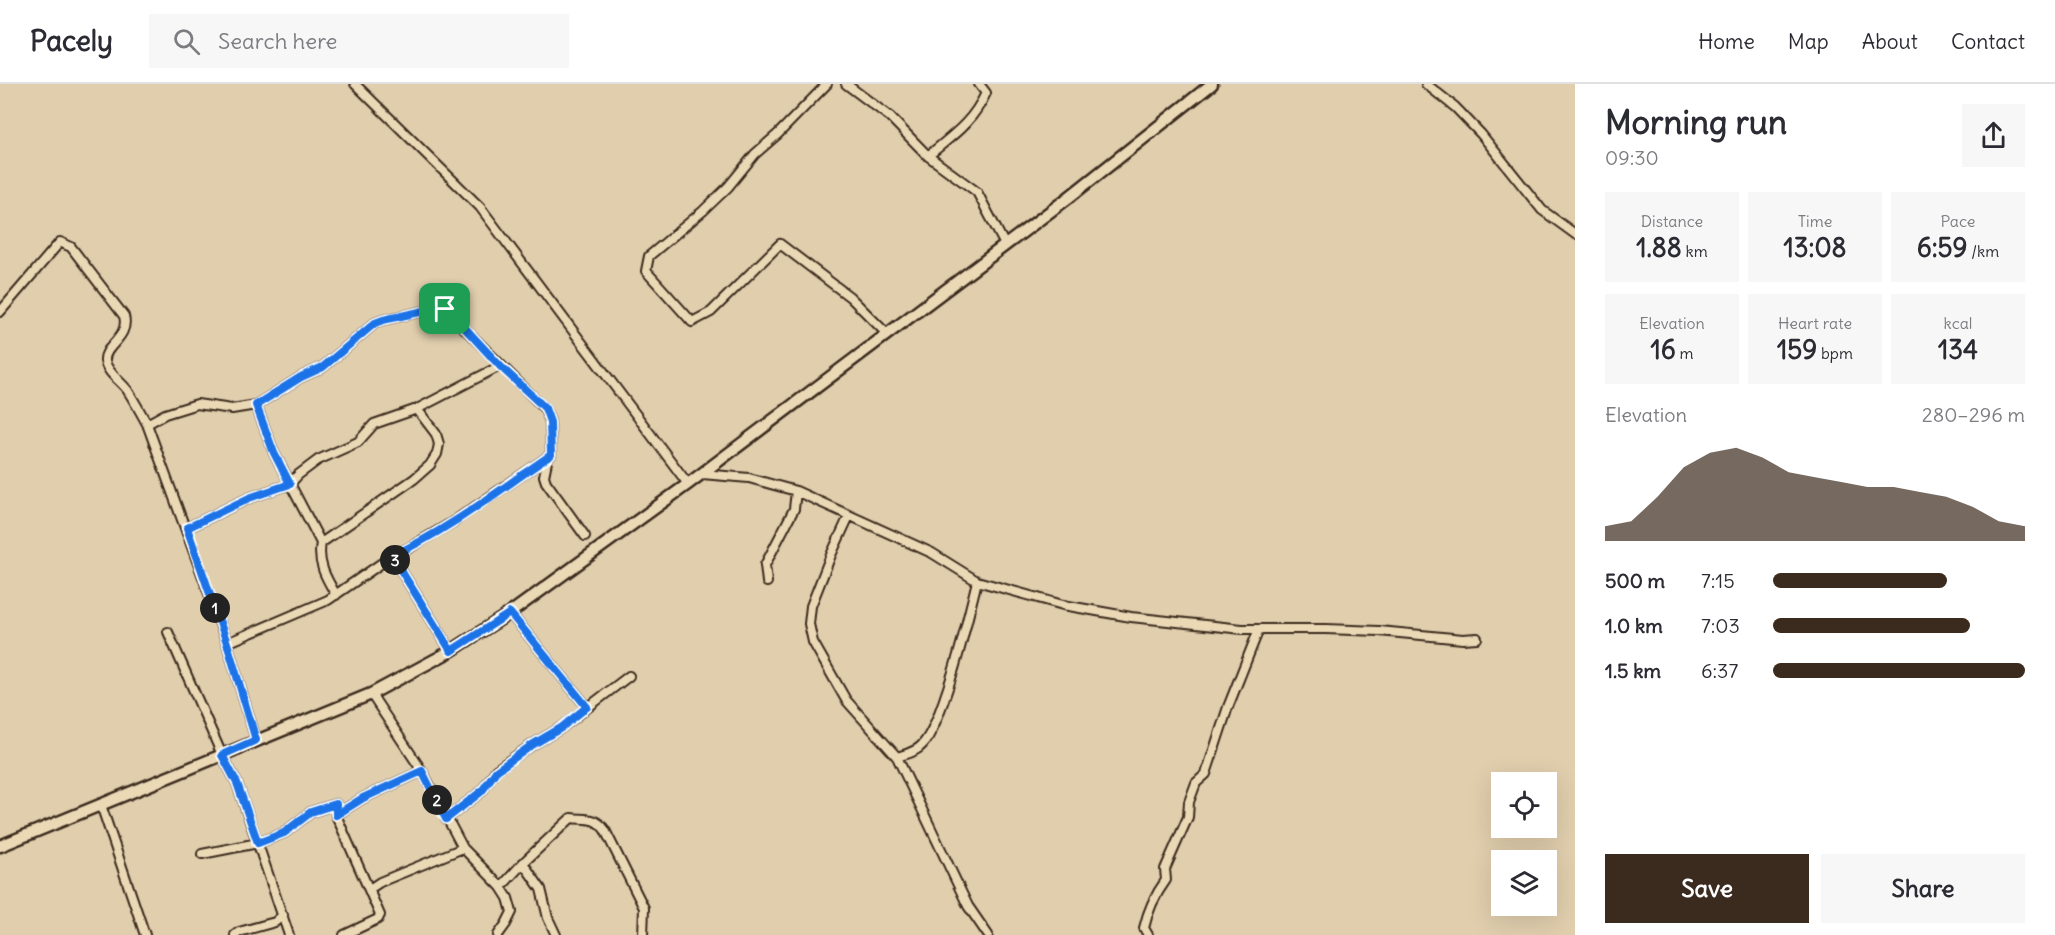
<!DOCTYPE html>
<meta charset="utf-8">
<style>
:root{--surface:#fff;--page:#f7f7f7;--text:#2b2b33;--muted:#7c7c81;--line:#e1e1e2;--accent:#3b2a1e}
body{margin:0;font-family:Delius,sans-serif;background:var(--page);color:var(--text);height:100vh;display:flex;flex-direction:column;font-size:22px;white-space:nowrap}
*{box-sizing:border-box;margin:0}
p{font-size:20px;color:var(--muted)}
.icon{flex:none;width:33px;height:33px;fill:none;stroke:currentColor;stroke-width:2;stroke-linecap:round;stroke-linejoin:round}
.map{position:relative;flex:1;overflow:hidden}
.sheet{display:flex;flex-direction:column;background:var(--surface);width:480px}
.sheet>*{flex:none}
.controls{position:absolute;left:1491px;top:688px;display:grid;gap:12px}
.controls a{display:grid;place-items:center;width:66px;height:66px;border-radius:0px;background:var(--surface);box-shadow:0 6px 24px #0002;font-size:30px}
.pin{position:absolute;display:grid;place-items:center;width:51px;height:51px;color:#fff;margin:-26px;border-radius:12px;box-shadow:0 3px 9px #0006}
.km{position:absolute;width:30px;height:30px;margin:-15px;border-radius:50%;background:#222;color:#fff;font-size:16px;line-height:30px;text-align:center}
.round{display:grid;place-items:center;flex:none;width:63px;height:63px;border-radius:0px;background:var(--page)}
.summary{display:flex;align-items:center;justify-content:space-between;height:102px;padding:0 30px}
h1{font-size:33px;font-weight:800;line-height:45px}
.stats{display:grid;grid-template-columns:repeat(3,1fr);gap:9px;height:102px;padding:6px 30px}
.stats div{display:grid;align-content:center;border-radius:0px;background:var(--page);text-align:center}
.stats b{font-size:26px;font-weight:800}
.stats small{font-size:16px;font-weight:400}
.stats p{font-size:16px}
.chart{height:168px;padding:12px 30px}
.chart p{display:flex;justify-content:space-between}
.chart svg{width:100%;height:108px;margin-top:6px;fill:var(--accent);opacity:.7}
.cta{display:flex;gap:12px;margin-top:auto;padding:12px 30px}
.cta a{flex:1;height:69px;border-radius:0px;background:var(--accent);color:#fff;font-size:24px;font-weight:800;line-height:69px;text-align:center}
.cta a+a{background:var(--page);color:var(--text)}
ul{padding:0 30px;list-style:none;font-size:20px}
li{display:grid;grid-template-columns:96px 72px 1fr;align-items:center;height:45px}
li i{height:15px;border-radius:8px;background:var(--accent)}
header{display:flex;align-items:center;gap:36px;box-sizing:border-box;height:84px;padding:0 30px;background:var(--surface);border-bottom:2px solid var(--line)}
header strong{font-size:28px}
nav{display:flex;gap:33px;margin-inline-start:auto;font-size:21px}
.search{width:420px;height:54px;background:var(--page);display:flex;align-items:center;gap:15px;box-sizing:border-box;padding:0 21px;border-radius:0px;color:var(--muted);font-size:22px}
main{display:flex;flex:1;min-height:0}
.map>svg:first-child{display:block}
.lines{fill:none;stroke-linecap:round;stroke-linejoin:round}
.street-casing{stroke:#3b2a1e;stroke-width:12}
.secondary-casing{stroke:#3b2a1e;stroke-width:15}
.street{stroke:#ebd9b6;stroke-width:8}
.secondary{stroke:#ebd9b6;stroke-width:10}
.route-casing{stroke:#fff;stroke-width:12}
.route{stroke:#1a73e8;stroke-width:8}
</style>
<header>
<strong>Pacely</strong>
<div class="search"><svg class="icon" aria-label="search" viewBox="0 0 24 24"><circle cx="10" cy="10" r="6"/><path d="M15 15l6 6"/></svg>Search here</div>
<nav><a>Home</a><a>Map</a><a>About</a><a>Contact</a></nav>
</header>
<main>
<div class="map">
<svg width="1575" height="851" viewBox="0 0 1575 851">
<rect width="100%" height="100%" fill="#e0cead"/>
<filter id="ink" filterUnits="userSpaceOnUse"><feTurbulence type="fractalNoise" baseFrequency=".0167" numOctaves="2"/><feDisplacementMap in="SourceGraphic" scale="12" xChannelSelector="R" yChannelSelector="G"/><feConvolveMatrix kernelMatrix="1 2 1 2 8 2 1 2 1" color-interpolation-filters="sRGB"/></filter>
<g filter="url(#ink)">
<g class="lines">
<defs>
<path id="street" d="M355 0 480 123 688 400
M827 0 778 50 755 70 728 103 703 127 649 172 646 187 692 238 711 228 780 160 850 213 887 250
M846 0 890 33 928 72 977 108 1005 161
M1426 0 1455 23 1481 50 1542 126 1575 150
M928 72C953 51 972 39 986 9L979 0
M0 228 60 158 71 163 124 232C130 254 103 262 105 277 107 289 122 298 128 307 135 318 141 329 147 340L227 559 256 656
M256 321 274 369 321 459
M147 340 165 330 197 320 232 325 256 321 301 293 323 283 375 239 383 236 438 224 445 225 545 325 550 338 551 371 548 373 544 392 546 398 585 452
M702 390 749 394 796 407 932 469 977 497 1063 521 1131 533 1242 545H1326L1379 547 1463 555 1477 554
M849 432 831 471 811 522 809 540 813 558 846 616 897 673 968 822 988 851
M187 444 249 414 290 400 298 391 318 376 358 358 374 340 417 325 500 282
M392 472 451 567
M767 498 765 481 794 425 796 407
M336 511C326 494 317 479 321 459L414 395 430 381 437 370 439 360 436 350 417 325
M510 529 587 623
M168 548 222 671 237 699 289 851
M227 559 328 516 392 472 409 464 453 438 548 373
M371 610 422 687 463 764 501 803 508 814 512 828 506 840 498 851
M897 673C906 670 916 668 922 661 930 653 934 641 938 632 955 588 966 542 977 497
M101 721 145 851
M336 731 380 831 378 835 344 851
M446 735 482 707 496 686 532 661 561 644 629 592
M202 770 258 759 284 749 311 728 336 720V731L363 714 422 687
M523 779 541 805 548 834 556 851
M501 803 523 779 571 734C586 736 595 732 605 746L644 824 643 851
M371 810V804L380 798 463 764
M235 851 239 848 275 838 283 831
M1148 851 1144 844C1148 826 1155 811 1166 796L1165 785 1188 733 1189 718 1196 699 1206 690 1228 623 1259 545"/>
<path id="secondary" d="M0 762 371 610 451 567 510 529 688 400 1068 114 1212 0"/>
</defs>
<use href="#street" class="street-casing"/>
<use href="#secondary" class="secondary-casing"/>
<use href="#street" class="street"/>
<use href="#secondary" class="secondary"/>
</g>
</g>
<g class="lines" filter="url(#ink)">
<defs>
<path id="route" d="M438 224 445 225 450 228 500 282 545 324 550 338 551 371C499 406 449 446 392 472L451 567 510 529 587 623 561 644 532 661 496 687 482 707 446 735 422 687 363 714 336 731V720L311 728 284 749 258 759 237 699 222 671 256 656 227 559 187 444 249 414 290 400 274 369 256 321 301 293 323 283 375 239 383 236Z"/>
</defs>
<use href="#route" class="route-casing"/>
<use href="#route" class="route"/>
</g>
</svg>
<div class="controls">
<a><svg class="icon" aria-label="locate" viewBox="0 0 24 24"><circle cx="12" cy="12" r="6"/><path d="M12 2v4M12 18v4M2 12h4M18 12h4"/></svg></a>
<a><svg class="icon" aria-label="layers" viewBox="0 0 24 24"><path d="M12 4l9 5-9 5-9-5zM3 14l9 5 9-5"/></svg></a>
</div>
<div class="pin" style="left:445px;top:225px;background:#1e9e55"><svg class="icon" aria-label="arrive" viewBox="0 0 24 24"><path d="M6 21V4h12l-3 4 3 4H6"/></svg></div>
<b class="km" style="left:215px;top:524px">1</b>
<b class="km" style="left:437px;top:716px">2</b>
<b class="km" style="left:395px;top:476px">3</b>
</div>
<section class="sheet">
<div class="summary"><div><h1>Morning run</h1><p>09:30</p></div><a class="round"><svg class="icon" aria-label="share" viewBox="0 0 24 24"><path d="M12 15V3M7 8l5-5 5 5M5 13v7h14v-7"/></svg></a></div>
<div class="stats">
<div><p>Distance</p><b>1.88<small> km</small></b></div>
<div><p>Time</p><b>13:08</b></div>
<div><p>Pace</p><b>6:59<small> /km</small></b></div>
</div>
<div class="stats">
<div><p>Elevation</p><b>16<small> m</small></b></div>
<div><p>Heart rate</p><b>159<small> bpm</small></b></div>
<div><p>kcal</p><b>134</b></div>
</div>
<div class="chart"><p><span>Elevation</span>280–296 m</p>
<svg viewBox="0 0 160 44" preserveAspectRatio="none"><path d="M0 44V38L10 36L20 26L30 14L40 8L50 6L60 10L70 16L80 18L90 20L100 22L110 22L120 24L130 26L140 30L150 36L160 38V44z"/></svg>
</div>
<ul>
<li><b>500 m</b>7:15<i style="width:69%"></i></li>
<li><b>1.0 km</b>7:03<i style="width:78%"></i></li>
<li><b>1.5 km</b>6:37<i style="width:100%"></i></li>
</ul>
<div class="cta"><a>Save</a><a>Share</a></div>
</section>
</main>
